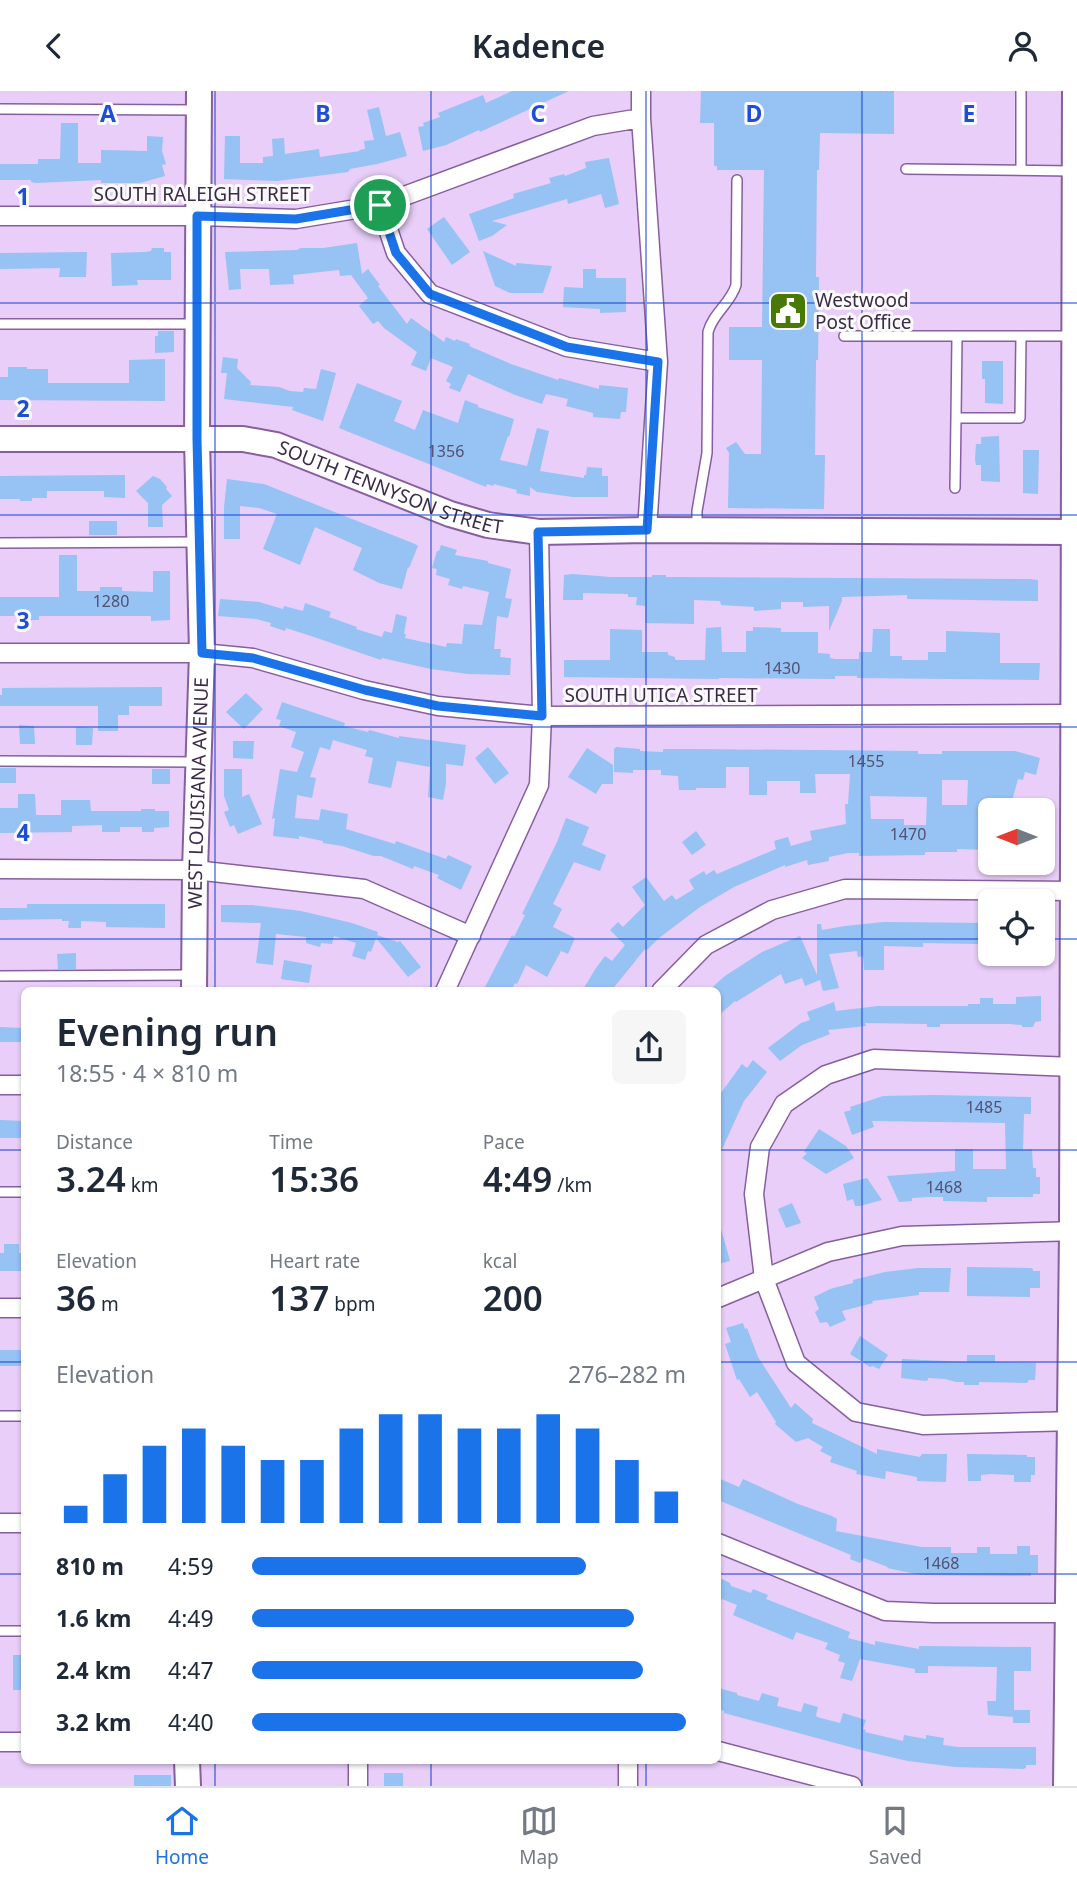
<!DOCTYPE html>
<meta charset="utf-8">
<style>
:root{--surface:#fff;--page:#f6f6f7;--text:#1f2937;--muted:#747a83;--line:#e0e1e3;--accent:#1a73e8}
body{margin:0;font-family:"Noto Sans",sans-serif;background:var(--page);color:var(--text);height:100vh;display:flex;flex-direction:column;font-size:26px;white-space:nowrap}
*{box-sizing:border-box;margin:0}
p{font-size:23px;color:var(--muted)}
.icon{flex:none;width:38px;height:38px;fill:none;stroke:currentColor;stroke-width:2;stroke-linecap:round;stroke-linejoin:round}
.map{position:relative;flex:1;overflow:hidden}
.drawer{position:absolute;left:21px;top:896px;width:700px;height:777px;display:flex;flex-direction:column;background:var(--surface);border-radius:10px;box-shadow:0 2px 5px #0004}
.drawer>*{flex:none}
.needle{width:46px;rotate:270deg}
.buttons{position:absolute;left:978px;top:707px;display:grid;gap:14px}
.buttons a{display:grid;place-items:center;width:77px;height:77px;border-radius:10px;background:var(--surface);box-shadow:0 2px 5px #0004;font-size:35px}
.pin{position:absolute;display:grid;place-items:center;width:60px;height:60px;color:#fff;margin:-30px;border:4px solid #fff;border-radius:50%;box-shadow:0 2px 7px #0007}
.round{display:grid;place-items:center;flex:none;width:74px;height:74px;border-radius:10px;background:var(--page)}
.head{display:flex;align-items:center;justify-content:space-between;height:119px;padding:0 35px}
h1{font-size:38px;font-weight:600;line-height:52px}
.stats{display:grid;grid-template-columns:repeat(3,1fr);gap:10px;height:119px;padding:7px 35px}
.stats div{display:grid;align-content:center}
.stats b{font-size:35px;font-weight:600}
.stats small{font-size:19px;font-weight:400}
.stats p{font-size:19px}
.chart{height:196px;padding:14px 35px}
.chart p{display:flex;justify-content:space-between}
.chart svg{width:100%;height:126px;margin-top:7px;stroke:var(--accent);stroke-width:6}
ul{padding:0 35px;list-style:none;font-size:23px}
li{display:grid;grid-template-columns:112px 84px 1fr;align-items:center;height:52px}
li i{height:18px;border-radius:9px;background:var(--accent)}
header{display:flex;justify-content:space-between;align-items:center;height:91px;padding:0 35px;background:var(--surface);font-size:32px;font-weight:600}
.dock{display:flex;justify-content:space-around;align-items:center;height:98px;border-top:2px solid var(--line);background:var(--surface);font-size:19px;color:var(--muted)}
.dock a{display:grid;justify-items:center;gap:4px}
.dock .current{color:var(--accent)}
.map>svg:first-child{display:block}
.building{fill:#96c2f4;fill-rule:evenodd}
.lines{fill:none;stroke-linecap:round;stroke-linejoin:round}
.lane-casing{stroke:#875e9e;stroke-width:12}
.street-casing{stroke:#875e9e;stroke-width:21}
.secondary-casing{stroke:#875e9e;stroke-width:28}
.lane{stroke:#fff;stroke-width:9}
.street{stroke:#fff;stroke-width:18}
.secondary{stroke:#fff;stroke-width:24}
.route-casing{stroke:#fff;stroke-width:14}
.route{stroke:#1a73e8;stroke-width:9}
.grid{fill:none;stroke:#1d4ed8;stroke-width:2;stroke-opacity:0.55}
.labels{text-anchor:middle;dominant-baseline:central;stroke-width:6;stroke-linejoin:round;paint-order:stroke}
.number-label{font-size:16px;fill:#525172}
.street-label{font-size:19px;fill:#3c2b47;stroke:#fafafa}
.poi-label{font-size:19px;fill:#3c2b47;stroke:#fafafa;text-anchor:start}
.grid-label{font-size:23px;text-anchor:middle;font-weight:bold;fill:#1d4ed8;stroke:#fafafa;stroke-width:6;stroke-linejoin:round;paint-order:stroke}
</style>
<header><svg class="icon" aria-label="back" viewBox="0 0 24 24"><path d="M15 5l-7 7 7 7"/></svg>Kadence<svg class="icon" aria-label="person" viewBox="0 0 24 24"><circle cx="12" cy="8" r="4"/><path d="M4 21q1-7 8-7t8 7"/></svg></header>
<div class="map">
<svg width="1077" height="1695" viewBox="0 0 1077 1695">
<rect width="100%" height="100%" fill="#e8cef8"/>
<path class="building" d="M512 0H569L480 41 479 39 446 54 423 60 418 36 424 35 423 32 440 26 438 22 483 4 486 12Z
M701 0H894V43L820 42 819 79H817L816 186H819L818 269H816L815 364H825L824 418 728 417 729 362 726 357 736 351 745 363H761L762 269H729V236H762L764 79H717V75H714V32H700Z
M379 16 386 45 400 41 407 65 377 73 350 78 348 81 277 90 224 88 225 45H240V72H263V66L273 65 272 48 284 47 285 63 319 58 320 66 360 60 359 59 365 58 364 50 374 49 367 19Z
M61 32H78V72H101V59L147 60V45L163 46 162 60 166 73 162 74 165 85 140 92H101V89L36 92 31 91V89H0V73H38V68H60Z
M609 67 619 113 605 117 601 103 568 113 567 108 492 130 507 134 492 145 479 150 469 123 514 107 513 103 551 92 549 87 564 83 565 85 586 77 585 71Z
M444 126 470 161 452 174 427 138Z
M357 152 362 183 368 178 380 194 378 195 407 233 411 227 444 251 446 246 455 250 456 248 470 253 469 255 511 273 558 289 559 287 599 298V294L628 297 626 321H621L620 328 593 326V322L566 315 568 308 546 303 542 313 515 304 468 283 460 301 449 297 451 293 446 290 453 276 431 267 426 280 411 274 417 261 384 237 378 230 373 233 359 215 368 207 351 184 340 185 339 179 293 184 294 193 270 194 269 178H240L241 198 229 199 225 161 297 159 301 157H323Z
M152 157H164V161H171V189H137L138 194 112 195 111 162 145 161 151 160Z
M483 160 516 175V172L552 175 543 202H510L495 195Z
M87 161 86 186H59L60 177 0 178V162Z
M583 178H596V187H626V221L600 222V218L563 216 564 196 583 197Z
M158 240H174V261L155 262V245H158Z
M223 266 238 268 237 277 251 291 250 294 279 296 290 300 303 301 304 297 316 298 321 278 336 282 323 330 292 319 293 316 224 308 227 282H221Z
M165 268V310L0 309V286H8V276H27V278H48V292H129V269Z
M982 270H1003V313L985 312V288H982Z
M357 292 402 310 394 330 415 339 423 319 458 332 465 309 478 314V316L514 328 509 346 508 345 500 369 527 375 537 337 549 340 540 380 584 387V384H586L587 376 602 377V385H608V406H573L537 401 530 396V405L516 402 517 399 494 393 493 395 487 393 486 396 339 337Z
M999 345 1000 391 981 390V374H976L975 368 976 353H981V346Z
M1023 359H1039L1038 403 1023 402Z
M125 384V407L104 406V400H47V407H32V410H20V408H0V385Z
M153 385 160 388 167 396 166 398 172 405 162 414 163 436H148V412L136 400Z
M227 388 264 393 415 453 418 455 409 477 408 476 402 498 379 492 353 479 362 457 315 436 300 474 263 458 277 423 259 417 240 415V448H224V416Z
M89 430H117V444H89Z
M441 454 457 459 455 464 488 470V472L511 478 505 507 512 508 508 527 497 525 494 558H501L500 566 511 567 510 584 468 583 431 578 382 567 381 569 314 546 286 537 285 540 270 535 271 532 256 528 218 525 220 508 259 511 283 518 284 515 303 520 305 512 331 521 329 526 357 536 356 538 382 546 384 540 392 542 396 523 407 526 404 543H406L405 547 446 556 447 552 462 553 464 533 482 534 489 501 463 495 462 498 448 494 450 488 436 484 437 478 432 477 437 460H439Z
M59 464H77V500H100V496H122V500L153 501V480H170V529L151 530V525H39V529H20V525H0V506H59Z
M573 483 610 486H652V484H666V486H676L1030 488 1038 489V510L907 508V504L842 506V510L829 540V515L803 516V511H781V518L754 520V516L721 514 720 510 694 509V533L645 532V515L636 514 637 506H628V503L583 502V509H563L564 484Z
M721 536 722 561H746V540H753V536L781 537V541H818V562L830 563V567L835 568H859V561H872L873 538H890V565H902V569H928V561H946V540L1000 542V572H1040L1039 589 857 587V585H835V588L719 587V588L564 586V569H610V538L642 539V561H668V564L675 566V569H705L706 537Z
M162 596V615H129V624H118V640H98V615H0V604H2V597Z
M246 602 263 618 244 638 226 621Z
M282 611 345 632 344 635 368 641 369 639 399 647V645L466 654 463 675 446 673V692L443 709 428 706 430 676 397 670 391 697 368 692 373 667 365 665 367 659 333 649 330 659 320 656 310 686 316 687 312 707 297 704 295 727 319 729 321 718 348 723 346 738 395 753 396 750 446 768 448 764 472 775 461 799 437 787 439 784 414 775 413 778 381 765H374L342 755 323 752V750L299 745V748L273 745 275 727 272 728 280 678 297 681 304 661 291 656 296 641 279 635 281 629 276 628Z
M19 634 34 635 35 653H20Z
M76 636 93 637 92 654H76Z
M233 650H254L253 668 233 667Z
M488 656 509 682 495 693 475 667Z
M616 656 640 658V660L663 661V658H693L918 660V663H942V660H1015L1040 667 1036 684 1025 681 1023 689 1018 688 1012 710 1013 717H1004V719H990V759L957 758V761H925V764L859 765V762H848L829 766V770L808 774 807 769 785 776V774L734 796 700 816 659 847 647 859 645 858 611 900H582L596 877 605 865 612 870 625 854 610 839 618 831 623 836 645 814 632 796 646 786 664 810 672 804 676 809 694 798 689 789 704 780 706 784 714 779 717 783 776 758 774 750 788 746 791 755 812 749 810 740 846 733 845 713H848L850 683H815L816 702H800V690H767V704H749V676H726V697H696V699H679L678 685 661 684V679H633V682L614 681V658ZM942 689H968L967 714H942ZM870 705 927 706 926 734H904V728H871Z
M587 657 613 674V693H602L596 703 568 686Z
M0 677H16V692H0Z
M152 678H170V693H152Z
M224 678H242V706L249 703 262 733 238 743 234 734 230 736 224 721 229 719 224 705Z
M18 703H35L36 724H61V709H90L91 720H141V718H155V720H169V736L154 737V741H142V736H120V741H102V734L72 735V741L0 742V717H18Z
M566 727 589 736 582 754 606 764 600 780 574 771 553 813 562 818 553 836 575 847 568 863 561 860 547 886 526 874 517 893 515 892 511 900H483L512 844 514 846 525 824 522 823 557 751Z
M696 740 706 754 692 764 682 751Z
M27 813H165V837L106 836V831L81 830V837H68L69 830H62V828L0 829V817H27Z
M221 814H252L301 820 352 832 378 841 377 844 398 851 400 850 421 876 408 886 376 847 371 861 368 860 365 869 352 865 356 852 334 845 332 853 321 852 320 856 306 852V846L276 843 273 874 256 872 261 832 221 831Z
M884 831 990 832V859H978V853L923 852V856L884 855V879H864L863 865 858 866 857 860 829 863 839 897 823 900 820 889 805 895 802 887 785 893 781 883 736 911 735 910 718 925V900H708L725 885 762 861 800 845 817 884V833H821L822 839 845 835Z
M76 862V878H58L57 863Z
M284 869 312 874 309 892 281 888Z
M1041 905V930L1035 931 1033 936H1022V934L1010 933H940V936H927V933L865 932 866 935 828 939 830 943 802 954 780 970 768 957 801 932 810 929 807 921 834 911 836 920 878 915H968V913H980V907H993V913H1016V906Z
M0 936 24 937V951H0Z
M753 969 767 981 744 1010 718 1067V1006L742 973 747 977Z
M935 1004 1031 1006V1023H1024L1023 1059 1032 1058 1033 1077H1036V1086H1040V1103H1033V1106H987V1111L943 1110V1106H928L912 1107V1110L899 1111 887 1085 955 1080V1058H973V1078H1006L1005 1032 872 1030 874 1036 852 1044 844 1021 851 1019 850 1016 883 1005Z
M0 1029 24 1030V1047H0Z
M819 1038 846 1055 854 1067 826 1083 802 1067 807 1062 804 1061 805 1059Z
M867 1087 882 1109 860 1115H855L853 1108 847 1110 843 1093Z
M792 1112 801 1132 786 1137 778 1118Z
M718 1138H721L730 1170 718 1173Z
M4 1153H19V1162H24V1180H0V1162H4Z
M967 1176 1031 1177 1033 1178V1180H1040V1197H1030V1206L967 1205Z
M918 1177H951L949 1201H919V1204L872 1210 873 1212 842 1220 846 1229 830 1236 827 1231 820 1232 815 1221 819 1218 814 1206 830 1198 853 1192V1189L885 1181Z
M743 1232 745 1238 747 1237 758 1266 791 1317 795 1312 813 1328 812 1332 877 1363V1358L920 1366 922 1363H947L946 1391 917 1390V1386L886 1380 885 1388 856 1383 857 1380 830 1371 832 1366 820 1360 823 1356 808 1347 796 1351 775 1333 776 1331 757 1301 750 1306 739 1288 737 1289 725 1253 731 1251 726 1237Z
M860 1245 888 1264 879 1278 873 1275 870 1276 850 1263Z
M0 1259H24V1275H0Z
M967 1264H995V1271L1036 1272 1035 1289H1029L1027 1292 979 1291V1294H964V1291H956L945 1288 928 1287V1289L926 1290 901 1287 902 1268 967 1271Z
M967 1363 1027 1364V1366H1035V1384H1031V1391H1014V1384L990 1383 981 1384V1390H968Z
M718 1387 739 1396 743 1388 798 1413 832 1425 837 1428 836 1440 905 1453 922 1456H951V1462H977V1456H990V1463H1017V1455H1030V1464H1038V1482H1031V1485L921 1484 887 1477 888 1476 864 1467 860 1472 850 1468 851 1464 718 1409Z
M718 1486 730 1492 731 1495 751 1502 753 1498 768 1504 766 1508 850 1541 848 1547 875 1554V1550L919 1558V1555L1031 1556V1580H1014V1619H1030V1632H1013V1626L988 1624 987 1610H996L997 1576 928 1575V1582H915V1578L860 1568 852 1590 840 1587 845 1572 838 1570 840 1564 825 1558 828 1552 796 1541 793 1549 733 1524 737 1514 722 1508 718 1517Z
M13 1564H24V1599H13Z
M718 1597 737 1602V1604L759 1610 762 1602 779 1607 777 1615 801 1621 804 1612 818 1616 816 1624 817 1626 840 1632 843 1622 866 1629 863 1638 866 1639 865 1641 903 1650 904 1644 926 1648V1644L944 1647 943 1654 958 1656H1036V1674H1026V1677L1023 1678 955 1676 908 1670 865 1660 724 1622V1620L718 1618Z
M384 1682H403V1695H384Z
M134 1684H171V1695H134Z"/>
<g class="lines">
<defs>
<path id="lane" d="M0 18 197 19
M906 78 1072 80
M1021 79V0
M0 233H195
M844 245H1073
M956 327 957 245
M955 397 956 327H1020L1021 245
M697 438V420L707 362 708 241C713 222 731 212 736 194L737 89
M0 452 197 451
M0 670 198 671
M0 885 193 884
M0 1101H24
M0 1325H24
M0 1540H24"/>
<path id="street" d="M641 0V27L658 271 647 439
M380 114 396 162 430 203 567 256 658 271
M0 125H197L296 128 380 114 593 35 641 27
M0 562H202L253 567 364 599 438 615 542 625 1077 623
M0 778 195 779 364 798 471 845
M445 900 539 694 542 625 539 441
M661 900 706 854 772 819 845 798 1073 800
M1073 976 874 968 826 984 784 1013 760 1056 754 1103 764 1188 796 1272 856 1321 923 1334 1077 1330
M0 994H24
M718 1207 828 1161 902 1145 1077 1140
M0 1217H24
M0 1432H24
M718 1452 885 1520 934 1522H1077
M0 1651H24
M718 1660 852 1695
M358 1670V1695
M628 1670V1695"/>
<g id="secondary">
<path id="s1" d="M0 348H243L276 354 450 423 488 434 539 441 647 439 1077 441"/>
<path id="s2" d="M194 900 195 779 202 562 197 348 199 0"/>
<path d="M187 1670 188 1695"/>
<path d="M1066 1695 1072 1140 1075 0"/>
</g>
</defs>
<use href="#lane" class="lane-casing"/>
<use href="#street" class="street-casing"/>
<use href="#secondary" class="secondary-casing"/>
<use href="#lane" class="lane"/>
<use href="#street" class="street"/>
<use href="#secondary" class="secondary"/>
</g>
<g class="lines">
<defs>
<path id="route" d="M380 114 396 162 430 203 567 256 658 271 647 439 538 441 542 625 438 615 365 599 253 567 202 562 197 348V125L296 128Z"/>
</defs>
<use href="#route" class="route-casing"/>
<use href="#route" class="route"/>
</g>
<path class="grid" d="M215 0V900M431 0V900M646 0V900M862 0V1695M0 212H1077M0 424H1077M0 636H1077M0 848H990M1043 848H1077M0 1059H24M718 1059H1077M0 1271H24M718 1271H1077M0 1483H24M718 1483H1077M215 1670V1695M431 1670V1695M646 1670V1695"/>
<defs>
<symbol id="civic-square" viewBox="-11 -11 22 22"><rect x="-9" y="-9" width="18" height="18" rx="4" fill="#487904" stroke="#fafafa"/><path d="M-.6-6.5H3V-4.5H.6V-3L4-1V1h2V6H-6V1h2V-1L-.6-3ZM-1.2 2.5V6h2.4V2.5Z" fill="#fff"/></symbol>
</defs>
<g fill-rule="evenodd">
<use href="#civic-square" x="766" y="198" width="44" height="44"/>
</g>
<g class="labels">
<g class="number-label">
<text x="446" y="360">1356</text>
<text x="111" y="510">1280</text>
<text x="782" y="577">1430</text>
<text x="866" y="670">1455</text>
<text x="908" y="743">1470</text>
<text x="984" y="1016">1485</text>
<text x="944" y="1096">1468</text>
<text x="941" y="1472">1468</text>
</g>
<g class="street-label">
<text x="202" y="103">SOUTH RALEIGH STREET</text>
<text stroke="none"><textPath href="#s1" startOffset="399">SOUTH TENNYSON STREET</textPath></text>
<text x="661" y="604">SOUTH UTICA STREET</text>
<text stroke="none"><textPath href="#s2" startOffset="198">WEST LOUISIANA AVENUE</textPath></text>
</g>
<g class="poi-label">
<text x="815" y="209">Westwood<tspan x="815" dy="22">Post Office</tspan></text>
</g>
</g>
<g class="grid-label">
<text x="108" y="31">A</text>
<text x="323" y="31">B</text>
<text x="538" y="31">C</text>
<text x="754" y="31">D</text>
<text x="969" y="31">E</text>
<text x="23" y="114">1</text>
<text x="23" y="326">2</text>
<text x="23" y="538">3</text>
<text x="23" y="750">4</text>
</g>
</svg>
<div class="buttons">
<a><svg class="needle" viewBox="-14 -14 28 28"><path d="M0-13l5 13h-10z" fill="#e53935"/><path d="M0 13l5-13h-10z" fill="#747a83"/></svg></a>
<a><svg class="icon" aria-label="locate" viewBox="0 0 24 24"><circle cx="12" cy="12" r="6"/><path d="M12 2v4M12 18v4M2 12h4M18 12h4"/></svg></a>
</div>
<div class="pin" style="left:380px;top:114px;background:#1e9e55"><svg class="icon" aria-label="arrive" viewBox="0 0 24 24"><path d="M6 21V4h12l-3 4 3 4H6"/></svg></div>
<section class="drawer">
<div class="head"><div><h1>Evening run</h1><p>18:55 · 4 × 810 m</p></div><a class="round"><svg class="icon" aria-label="share" viewBox="0 0 24 24"><path d="M12 15V3M7 8l5-5 5 5M5 13v7h14v-7"/></svg></a></div>
<div class="stats">
<div><p>Distance</p><b>3.24<small> km</small></b></div>
<div><p>Time</p><b>15:36</b></div>
<div><p>Pace</p><b>4:49<small> /km</small></b></div>
</div>
<div class="stats">
<div><p>Elevation</p><b>36<small> m</small></b></div>
<div><p>Heart rate</p><b>137<small> bpm</small></b></div>
<div><p>kcal</p><b>200</b></div>
</div>
<div class="chart"><p><span>Elevation</span>276–282 m</p>
<svg viewBox="0 0 160 44" preserveAspectRatio="none"><path d="M5 44V38M15 44V27M25 44V17M35 44V11M45 44V17M55 44V22M65 44V22M75 44V11M85 44V6M95 44V6M105 44V11M115 44V11M125 44V6M135 44V11M145 44V22M155 44V33"/></svg>
</div>
<ul>
<li><b>810 m</b>4:59<i style="width:77%"></i></li>
<li><b>1.6 km</b>4:49<i style="width:88%"></i></li>
<li><b>2.4 km</b>4:47<i style="width:90%"></i></li>
<li><b>3.2 km</b>4:40<i style="width:100%"></i></li>
</ul>
</section>
</div>
<nav class="dock">
<a class="current"><svg class="icon" aria-label="home" viewBox="0 0 24 24"><path d="M3 11l9-7 9 7M6 9v11h12V9"/></svg>Home</a>
<a><svg class="icon" aria-label="map" viewBox="0 0 24 24"><path d="M3 6l6-2 6 2 6-2v14l-6 2-6-2-6 2zM9 4v14M15 6v14"/></svg>Map</a>
<a><svg class="icon" aria-label="saved" viewBox="0 0 24 24"><path d="M7 4h10v16l-5-4-5 4z"/></svg>Saved</a>
</nav>
